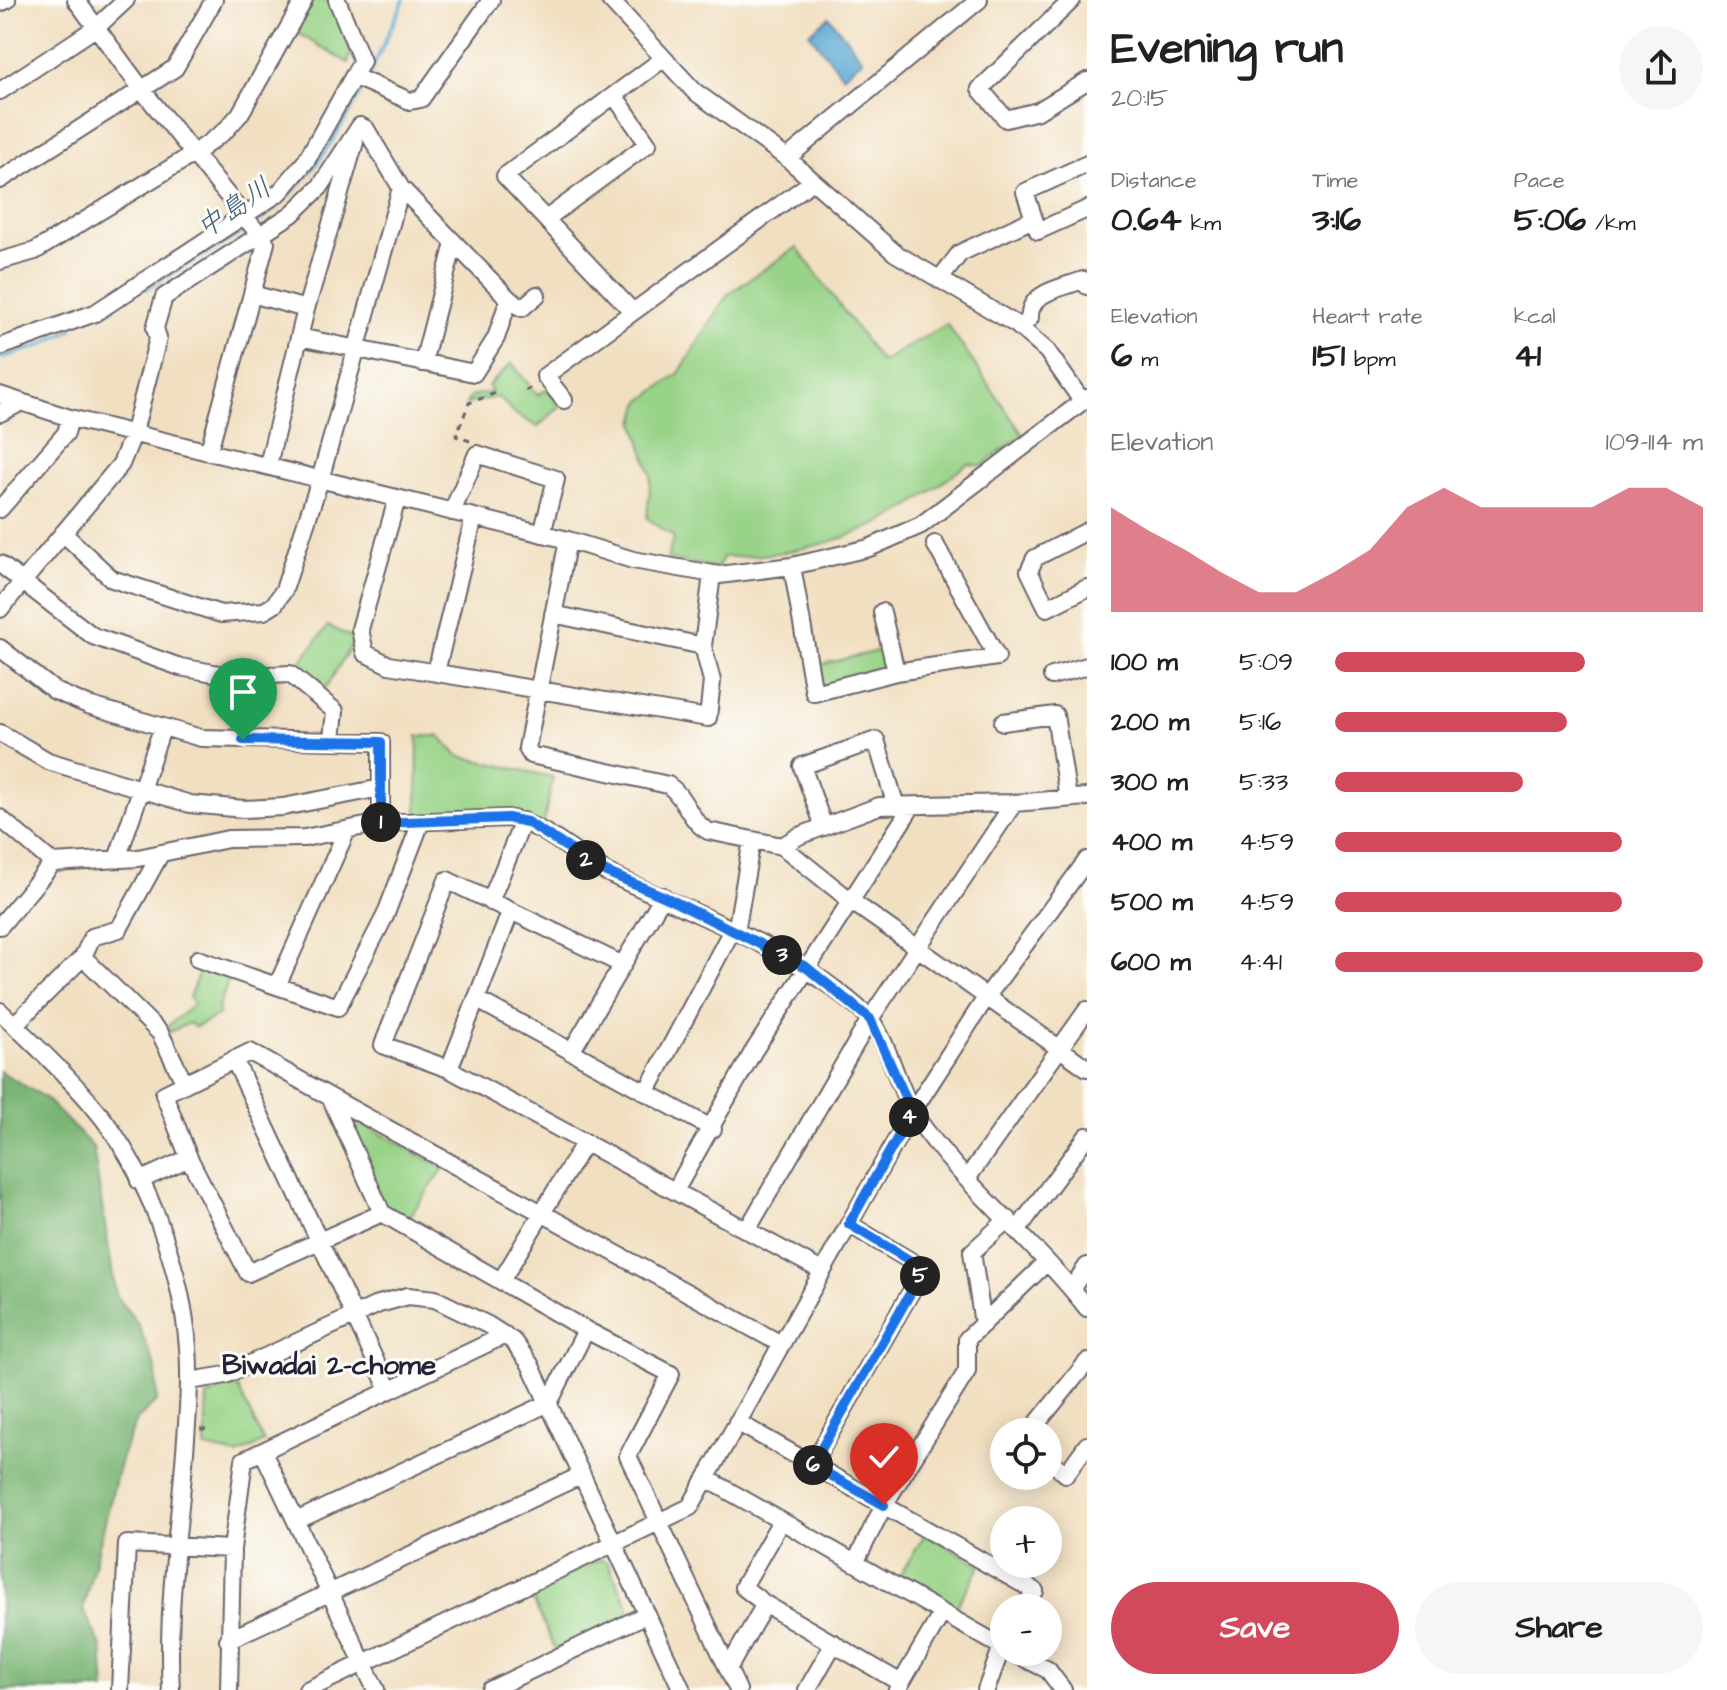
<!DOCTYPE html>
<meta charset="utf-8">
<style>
:root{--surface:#fff;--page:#f6f6f6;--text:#202124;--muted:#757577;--accent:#d1495b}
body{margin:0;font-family:"Architects Daughter","Klee One",sans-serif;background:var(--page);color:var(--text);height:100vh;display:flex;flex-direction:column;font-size:30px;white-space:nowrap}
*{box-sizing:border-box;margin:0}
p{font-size:26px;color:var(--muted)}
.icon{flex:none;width:44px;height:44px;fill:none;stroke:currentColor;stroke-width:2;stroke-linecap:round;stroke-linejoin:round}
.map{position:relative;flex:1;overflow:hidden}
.panel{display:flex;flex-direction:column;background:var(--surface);width:640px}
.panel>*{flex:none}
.tools{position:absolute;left:990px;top:1418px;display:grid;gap:16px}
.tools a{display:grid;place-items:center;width:72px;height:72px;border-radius:50%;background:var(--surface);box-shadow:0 4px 20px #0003;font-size:40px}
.pin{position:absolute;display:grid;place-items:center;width:68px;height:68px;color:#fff;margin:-82px -34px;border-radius:50% 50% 50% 0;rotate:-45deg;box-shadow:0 0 8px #0007}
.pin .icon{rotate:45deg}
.km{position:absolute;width:40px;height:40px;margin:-20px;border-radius:50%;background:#222;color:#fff;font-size:22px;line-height:40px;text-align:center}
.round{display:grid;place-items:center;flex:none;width:84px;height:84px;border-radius:42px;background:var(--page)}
.head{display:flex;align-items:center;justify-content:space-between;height:136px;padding:0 24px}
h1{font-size:44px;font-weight:700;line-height:60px}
.figures{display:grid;grid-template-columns:repeat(3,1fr);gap:12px;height:136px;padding:8px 24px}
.figures div{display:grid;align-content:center}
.figures b{font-size:34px;font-weight:700}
.figures small{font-size:22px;font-weight:400}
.figures p{font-size:22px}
.chart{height:224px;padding:16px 24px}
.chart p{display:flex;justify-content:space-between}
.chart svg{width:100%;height:144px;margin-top:8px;fill:var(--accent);opacity:.7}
.primary-button{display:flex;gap:16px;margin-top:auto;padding:16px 24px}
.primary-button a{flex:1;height:92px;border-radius:48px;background:var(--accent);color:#fff;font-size:32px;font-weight:700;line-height:92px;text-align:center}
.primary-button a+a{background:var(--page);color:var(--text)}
ul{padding:0 24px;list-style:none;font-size:26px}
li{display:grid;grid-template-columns:128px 96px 1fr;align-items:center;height:60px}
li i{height:20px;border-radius:10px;background:var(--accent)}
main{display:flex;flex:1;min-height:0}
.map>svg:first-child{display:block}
.green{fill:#98d387;stroke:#5d7a61;stroke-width:2}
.forest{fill:#7ab574;stroke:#4e6c58;stroke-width:2}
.water{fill:#5aa8d3;stroke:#3e6587;stroke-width:2}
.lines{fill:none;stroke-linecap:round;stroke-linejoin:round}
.stream{stroke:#5aa8d3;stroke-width:4}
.minor-casing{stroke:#6a646a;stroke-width:20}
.path{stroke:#6a646a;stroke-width:3;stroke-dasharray:6 6;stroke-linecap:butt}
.minor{stroke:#fff;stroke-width:16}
.route-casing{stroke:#fff;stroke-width:16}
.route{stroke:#1a73e8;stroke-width:10}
.labels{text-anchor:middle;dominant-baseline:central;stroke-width:6;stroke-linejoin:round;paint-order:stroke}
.water-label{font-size:28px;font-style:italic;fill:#3b5e7f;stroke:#fdfcf7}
.neighbourhood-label{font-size:28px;font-weight:bold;fill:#22223b;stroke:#fdfcf7}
</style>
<main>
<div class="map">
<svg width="1087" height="1690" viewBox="0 0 1087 1690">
<rect width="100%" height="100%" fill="#fdfcf7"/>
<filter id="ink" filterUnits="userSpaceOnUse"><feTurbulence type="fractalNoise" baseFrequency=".0125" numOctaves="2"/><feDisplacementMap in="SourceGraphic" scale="16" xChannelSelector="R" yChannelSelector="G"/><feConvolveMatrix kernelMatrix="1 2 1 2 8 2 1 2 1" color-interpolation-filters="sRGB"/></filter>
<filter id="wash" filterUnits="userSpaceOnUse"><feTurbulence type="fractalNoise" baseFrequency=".006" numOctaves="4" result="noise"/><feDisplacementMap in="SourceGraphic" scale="32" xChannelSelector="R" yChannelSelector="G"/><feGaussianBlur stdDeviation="1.8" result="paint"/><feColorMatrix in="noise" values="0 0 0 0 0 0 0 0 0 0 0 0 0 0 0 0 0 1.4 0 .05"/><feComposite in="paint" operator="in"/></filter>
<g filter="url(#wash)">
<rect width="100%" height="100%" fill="#f1dfc1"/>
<path class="green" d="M310 0H332L351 53 348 63 294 31Z
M797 247 881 362 947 324 1023 435 981 466 968 464C948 478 928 494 907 508 855 541 784 557 723 557L718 568 667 559 674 537 647 518 651 475 635 423 640 402 679 373 728 294Z
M512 363 537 395 548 389 560 406 538 427 514 413 498 397 466 404 471 396 492 392 488 386Z
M328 626 355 639 326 688 297 666Z
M882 650 886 663 881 673 820 687 811 667Z
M418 736H440L458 756 553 777 543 826 417 818Z
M207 970 229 979 218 1009 220 1015 195 1027 189 1023 166 1034 164 1029 194 1004 189 997 199 973Z
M349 1116 444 1168 405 1223 386 1212 345 1122Z
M235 1382 264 1442 237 1455 205 1448 207 1397Z
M925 1534 981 1565 953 1612 897 1580Z
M601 1559 608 1563 629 1607 627 1616 556 1651 529 1591Z"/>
<path class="forest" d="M0 1071 45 1098 93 1147 116 1295 138 1324 156 1369 157 1401 137 1420 122 1455 83 1609 102 1648 105 1690H0Z"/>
<path class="water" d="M829 17 863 59 843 76 809 33Z"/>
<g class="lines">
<path class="stream" d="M367 80 404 0
M256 223C305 188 335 140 363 87
M146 289 249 228
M0 358 40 346 72 329"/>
</g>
</g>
<g filter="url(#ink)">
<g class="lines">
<defs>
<path id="minor" d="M76 0 143 91 266 243 209 450
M610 0 694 91 787 158 895 253 1017 325 1047 351 1082 401
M1072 0 980 89 1006 119 1038 111 1087 81
M0 3 7 0
M355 77 410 101 421 99 491 0
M0 91 97 27 126 0
M787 158 979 0
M1087 164 1025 192 1038 231 1087 209
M0 180 175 68 214 0
M546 219 648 144 614 95
M0 261 35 251 195 153 225 131 240 114 304 0
M939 280 960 253 1031 220
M252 294 306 309
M633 312 505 176 663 59
M1020 328 1030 318C1028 292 1062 288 1083 280L1087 286
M299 337 474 373 496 338 509 299
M0 347 95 313 280 192 306 161 362 61 337 0
M423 363 454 243
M0 395 70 418 568 540 633 560 719 575 792 566 869 548 921 525 1087 398
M564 400 545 376 813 181
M0 413 22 402
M268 465 306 309 355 142
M397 499 360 629 365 653 389 665 708 718 712 681 703 646 712 574
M0 509 66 433 70 418
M452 512 477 454 556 479 542 534
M1087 531 1035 558 1029 571 1047 608 1087 588
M63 533 112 579 221 614 264 611 274 605 284 590 320 480 401 188
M568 540 527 748 531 755 668 785C686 797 689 821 708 831L782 846 851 901 1087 1068
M0 564 93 636 180 667 236 677 290 674 335 711 332 739
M792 566 814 693 896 672 997 657 935 544
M0 609 121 464 134 432 158 338 155 328 164 297 292 214 320 187 360 126 366 129 401 188 509 299 522 308 537 295
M882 612 896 672
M553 614 703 646
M0 648 55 691 88 705 201 738 381 742V823
M436 672 474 517
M1052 676 1087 666
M1003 722 1055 715 1068 798
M0 733 48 761 190 804 244 809 283 807 381 788
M0 818 53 863
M824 827 802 766 876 740 896 806
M782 846 799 836 879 806 1014 803 1087 797
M117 859 162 729
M490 902 523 821
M0 926 53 863 138 858 228 839 304 838 381 823 508 818C546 825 574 856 608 873 697 916 793 947 867 1016 886 1034 898 1089 914 1114 962 1185 1034 1240 1087 1308
M736 932 752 840
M83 957 160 1033 185 1084
M198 959 338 1007 385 916 421 822
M623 965 447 880 383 1045 449 1069 822 1271
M277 986 347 830
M476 999 713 1129
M0 1011C31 1042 65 1072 93 1106 152 1175 191 1292 189 1382 187 1485 165 1587 171 1690
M14 1025 83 957 92 937 119 929 161 853
M571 1052 663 896
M234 1059 389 1390
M449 1069 510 913
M646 1093 732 930
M330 1097 781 1344
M968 1177 1087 1010
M139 1181 189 1158
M675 1191 753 1052 912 806
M1018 1229 1087 1136
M747 1230 870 1019 1014 803
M501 1281 585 1142
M1072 1288 1087 1266
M983 1324 972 1252 1008 1219
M586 1330 671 1374 628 1456 738 1690
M190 1381 226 1375 379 1304 408 1296 435 1299 488 1325 513 1341 530 1364 682 1690
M737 1422 1035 1591 1024 1608
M1030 1432 1087 1362
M263 1452 376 1690
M1048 1459 1066 1474 1087 1445
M812 1465 924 1269 849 1224
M706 1478 1004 1648
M296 1521 549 1403 586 1330 382 1213 330 1097 250 1052 164 1094 189 1158 248 1273 382 1213
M781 1521 743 1587 765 1604 901 1683
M855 1563 884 1505 967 1371V1339L1047 1262
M228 1640 582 1475
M1012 1652 1048 1670 1063 1690
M728 1669 765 1604
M120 1690 127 1544 232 1549
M229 1690 232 1549 244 1460 505 1335
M307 1690 690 1507 912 1112 987 996 1087 860
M490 1690 647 1614
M807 1690 834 1643
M897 1690 942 1613
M986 1690 1004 1641"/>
</defs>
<use href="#minor" class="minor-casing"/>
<path class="path" d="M525 391 533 386
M470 441 456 436 469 403 496 393
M200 1429 210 1430"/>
<use href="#minor" class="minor"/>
</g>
</g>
<g class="lines" filter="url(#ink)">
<defs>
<path id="route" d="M243 740 381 742V823L508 818 527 822 606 872 663 896 806 967 870 1019 912 1112 849 1224 924 1269 812 1465 884 1505"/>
</defs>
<use href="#route" class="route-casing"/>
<use href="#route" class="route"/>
</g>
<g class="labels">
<g class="water-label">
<text transform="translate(234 208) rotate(-34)">中島川</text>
</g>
<g class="neighbourhood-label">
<text x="329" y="1365">Biwadai 2-chome</text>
</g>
</g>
</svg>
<div class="tools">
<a><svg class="icon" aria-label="locate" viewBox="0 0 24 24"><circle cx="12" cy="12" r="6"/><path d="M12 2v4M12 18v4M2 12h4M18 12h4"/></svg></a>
<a>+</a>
<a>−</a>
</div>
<div class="pin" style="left:243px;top:740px;background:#1e9e55"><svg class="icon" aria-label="arrive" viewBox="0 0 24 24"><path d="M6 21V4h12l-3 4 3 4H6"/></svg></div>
<div class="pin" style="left:884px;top:1505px;background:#d93025"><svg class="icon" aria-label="check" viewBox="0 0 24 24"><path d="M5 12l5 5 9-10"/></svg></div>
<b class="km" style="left:381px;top:822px">1</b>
<b class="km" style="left:586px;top:860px">2</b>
<b class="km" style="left:782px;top:955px">3</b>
<b class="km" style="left:909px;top:1117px">4</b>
<b class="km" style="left:920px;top:1276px">5</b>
<b class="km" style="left:813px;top:1465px">6</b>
</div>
<section class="panel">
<div class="head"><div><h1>Evening run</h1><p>20:15</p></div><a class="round"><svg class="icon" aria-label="share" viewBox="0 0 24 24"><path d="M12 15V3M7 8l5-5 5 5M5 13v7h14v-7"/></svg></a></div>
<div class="figures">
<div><p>Distance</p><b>0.64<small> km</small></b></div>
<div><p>Time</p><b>3:16</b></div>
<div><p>Pace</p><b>5:06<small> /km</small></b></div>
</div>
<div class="figures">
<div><p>Elevation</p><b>6<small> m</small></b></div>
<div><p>Heart rate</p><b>151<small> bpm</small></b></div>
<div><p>kcal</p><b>41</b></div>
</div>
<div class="chart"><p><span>Elevation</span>109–114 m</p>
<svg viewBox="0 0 160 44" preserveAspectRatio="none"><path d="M0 44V12L10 19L20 25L30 32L40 38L50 38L60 32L70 25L80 12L90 6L100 12L110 12L120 12L130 12L140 6L150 6L160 12V44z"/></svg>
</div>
<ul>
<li><b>100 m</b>5:09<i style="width:68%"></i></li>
<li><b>200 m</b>5:16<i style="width:63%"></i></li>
<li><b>300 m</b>5:33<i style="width:51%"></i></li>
<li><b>400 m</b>4:59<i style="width:78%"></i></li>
<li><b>500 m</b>4:59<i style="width:78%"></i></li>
<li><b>600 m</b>4:41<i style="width:100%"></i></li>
</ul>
<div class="primary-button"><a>Save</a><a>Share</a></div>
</section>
</main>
